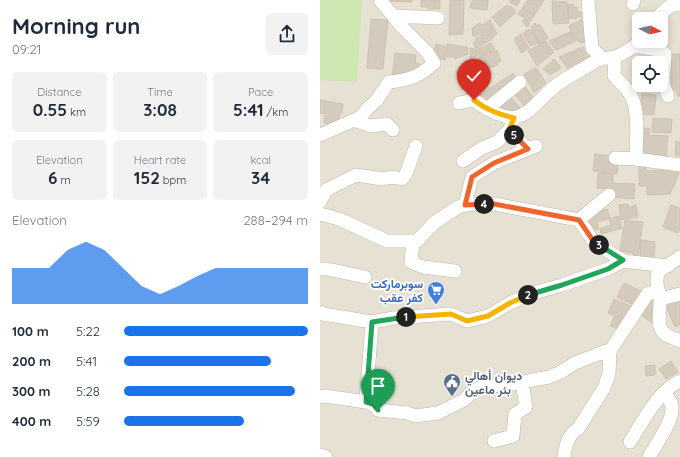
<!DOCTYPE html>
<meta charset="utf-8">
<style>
:root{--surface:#fff;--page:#f2f2f3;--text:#1f2937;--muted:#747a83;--accent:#1a73e8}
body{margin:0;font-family:Quicksand,Vazirmatn,sans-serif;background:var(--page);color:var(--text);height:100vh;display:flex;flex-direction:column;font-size:15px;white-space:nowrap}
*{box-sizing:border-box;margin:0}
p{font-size:13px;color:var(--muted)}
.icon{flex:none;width:22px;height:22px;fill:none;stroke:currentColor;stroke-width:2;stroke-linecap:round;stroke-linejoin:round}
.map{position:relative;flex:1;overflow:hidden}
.side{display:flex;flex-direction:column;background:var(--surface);width:320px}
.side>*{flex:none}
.needle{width:26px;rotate:97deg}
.tools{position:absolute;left:312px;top:12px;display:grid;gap:8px}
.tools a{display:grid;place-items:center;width:36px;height:36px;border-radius:6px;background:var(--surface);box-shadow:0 2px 10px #0003;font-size:20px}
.pin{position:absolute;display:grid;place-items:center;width:34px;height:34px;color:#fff;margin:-41px -17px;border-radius:50% 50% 50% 0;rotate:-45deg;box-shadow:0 0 4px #0007}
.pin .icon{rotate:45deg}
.km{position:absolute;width:20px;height:20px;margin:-10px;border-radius:50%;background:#222;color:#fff;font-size:11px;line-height:20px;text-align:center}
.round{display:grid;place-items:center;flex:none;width:42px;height:42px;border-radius:6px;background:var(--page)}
.summary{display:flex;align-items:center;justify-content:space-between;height:68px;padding:0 12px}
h1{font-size:22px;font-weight:700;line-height:30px}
.figures{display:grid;grid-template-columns:repeat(3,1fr);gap:6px;height:68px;padding:4px 12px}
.figures div{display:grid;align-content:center;border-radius:6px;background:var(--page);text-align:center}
.figures b{font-size:17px;font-weight:700}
.figures small{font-size:11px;font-weight:400}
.figures p{font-size:11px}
.chart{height:112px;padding:8px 12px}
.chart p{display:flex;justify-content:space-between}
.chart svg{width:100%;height:72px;margin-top:4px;fill:var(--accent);opacity:.7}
ul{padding:0 12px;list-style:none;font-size:13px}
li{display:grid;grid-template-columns:64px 48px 1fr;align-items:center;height:30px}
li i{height:10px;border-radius:5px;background:var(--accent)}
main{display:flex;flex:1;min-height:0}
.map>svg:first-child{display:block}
.residential{fill:#e7e1d4;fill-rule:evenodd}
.green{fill:#cce7b0}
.building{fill:#d4cbbc;stroke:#cfc3af}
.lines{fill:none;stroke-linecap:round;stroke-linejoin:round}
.minor-casing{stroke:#beb7a9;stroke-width:14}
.minor{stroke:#fff;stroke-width:13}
.split-1-casing{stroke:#fff;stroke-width:8}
.split-2-casing{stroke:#fff;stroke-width:8}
.split-3-casing{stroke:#fff;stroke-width:8}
.split-4-casing{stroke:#fff;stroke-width:8}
.split-5-casing{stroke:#fff;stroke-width:8}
.split-6-casing{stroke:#fff;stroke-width:8}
.split-1{stroke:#22a559;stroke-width:5}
.split-2{stroke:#f5b400;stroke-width:5}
.split-3{stroke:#22a559;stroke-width:5}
.split-4{stroke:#f0652b;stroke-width:5}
.split-5{stroke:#f0652b;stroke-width:5}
.split-6{stroke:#f5b400;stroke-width:5}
.labels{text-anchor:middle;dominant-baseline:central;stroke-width:3.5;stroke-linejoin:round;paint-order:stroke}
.shop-label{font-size:12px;font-weight:bold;fill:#366cbe;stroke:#fff;text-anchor:end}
.service-label{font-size:12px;font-weight:bold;fill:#4e5e75;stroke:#fff;text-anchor:start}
</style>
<main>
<section class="side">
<div class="summary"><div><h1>Morning run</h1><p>09:21</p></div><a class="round"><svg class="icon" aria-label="share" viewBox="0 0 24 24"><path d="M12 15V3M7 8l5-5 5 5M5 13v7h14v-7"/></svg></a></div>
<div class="figures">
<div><p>Distance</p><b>0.55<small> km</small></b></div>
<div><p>Time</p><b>3:08</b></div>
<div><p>Pace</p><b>5:41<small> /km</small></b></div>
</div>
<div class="figures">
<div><p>Elevation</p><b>6<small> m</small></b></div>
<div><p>Heart rate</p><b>152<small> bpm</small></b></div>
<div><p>kcal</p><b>34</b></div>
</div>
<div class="chart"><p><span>Elevation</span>288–294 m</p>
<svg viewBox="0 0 160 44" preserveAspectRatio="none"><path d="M0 44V22L10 22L20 22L30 11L40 6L50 11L60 22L70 33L80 38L90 33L100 27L110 22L120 22L130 22L140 22L150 22L160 22V44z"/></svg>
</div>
<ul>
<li><b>100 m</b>5:22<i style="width:100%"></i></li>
<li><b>200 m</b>5:41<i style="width:80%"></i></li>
<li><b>300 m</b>5:28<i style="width:93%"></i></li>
<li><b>400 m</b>5:59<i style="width:65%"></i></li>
</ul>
</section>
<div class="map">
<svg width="360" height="457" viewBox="0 0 360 457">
<rect width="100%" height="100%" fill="#f3efe6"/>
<path class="residential" d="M0 0H360V457H0ZM319 19H341V41H319ZM319 63H341V85H319Z"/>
<path class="green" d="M0 0H42L37 82 0 80Z"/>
<path class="building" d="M69 0H92V2L69 1Z
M101 0H120V9H108L107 7H101Z
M130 0H144L143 34 129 35Z
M152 0H168L167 10 150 8Z
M190 0H200L197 6 190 3Z
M208 0H224L210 22 198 14Z
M232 1 247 2 249 23 233 24Z
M248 4 254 5V7H257V11L262 13 261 17 257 16 256 19 249 18Z
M187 5 190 8 191 6 196 12 180 27 172 17Z
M265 18 270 34 264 42 261 43 258 41 252 34 249 26Z
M51 19 68 20 63 69 47 68Z
M205 19 210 24 207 27 202 21Z
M170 20 177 34 174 36 173 38 156 49 153 43 155 42 156 38 163 33 162 32 153 37 152 28 160 23 162 25Z
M215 23 217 26 219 24 228 38 220 44 211 27Z
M209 29 210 31 211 30 219 43 210 46 203 33Z
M250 32 256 41 236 50 229 41Z
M201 34 209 48 201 53 194 39Z
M226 41 234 52 217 66 208 51Z
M171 43 175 49 160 56 156 50Z
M116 44 127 47 125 60 112 58Z
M127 44 147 47 148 54 135 59V57H127Z
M263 47 267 56H269L271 59 250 72 239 57Z
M150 48 154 49 158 55 151 61Z
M177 50 181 61 177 63 178 65 169 68 166 66 156 70 153 64 160 56Z
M75 53 96 55 95 63H99L98 73 72 79Z
M351 54H360V96H357V90H351L352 78H346Z
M234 59 241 68 230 75 223 69Z
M151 68 156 84 142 90 136 71Z
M216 68 226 83 214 93 204 74Z
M193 73 198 81 166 105 160 95Z
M202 83 215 99 206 108 192 91Z
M188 94 201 109 194 115 182 112 175 104Z
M322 94 336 95 334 115 320 114Z
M0 100 23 104 22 113 20 112 18 125 4 123 5 114 0 113Z
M333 118 352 119 351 133 332 132Z
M324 128 330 129 329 135 348 136 346 158 321 156Z
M356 141 360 142V156L355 155Z
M275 154 290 156 289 163 298 164 297 174 273 171Z
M319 164H323L328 171 359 169V174L350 194 327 195V186H319Z
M278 173 293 174V183L315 184 314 199 292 197V189L277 188Z
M308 204 309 207 316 205 318 217 301 220 299 205Z
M351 205 360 208V228L358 233 343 227Z
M287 209 290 218 277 222 279 229 271 231 266 215Z
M298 216 302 228 281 234 280 229 291 225 289 219Z
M305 220 323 222 318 257 313 256V253L300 251Z
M321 240 335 242 334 259 320 258Z
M304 283 323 292 316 306 297 297Z
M328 295 335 297 336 323 329 321 319 313Z
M360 298V325L355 327 345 304Z
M294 299 313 307 300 330 290 326 295 316 288 313Z
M351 361 358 372 346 379 339 369Z
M335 365V375L326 376 325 366Z"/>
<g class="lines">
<defs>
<path id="minor" d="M268 0 272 48 282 58
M313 4 314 0
M74 16 118 18
M335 19 350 6 360 4
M314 46 338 50 345 54 343 84 348 96
M295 57 294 76C302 84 311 92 314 103 319 120 316 141 316 159
M139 103 154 100C163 107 184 120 196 117 212 113 221 97 234 87 246 77 262 70 276 61 282 57 287 59 294 57 300 56 316 46 319 41
M167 109 200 82
M34 120 50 126 67 124 73 130
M189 130 208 149
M0 135 41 117 47 109 56 101 69 82C88 80 100 77 114 63L107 52 83 28 60 0
M295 158 316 159 360 165
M143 161 162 148 177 142 189 130 194 118
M0 202 6 190 36 175 63 179 72 177 82 179 86 174 96 146
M145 205 152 177 174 163 216 146
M0 214 19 219 67 241H97L114 223 138 207 145 205 174 204 259 220 274 242 303 261
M259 220 289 195
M93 241 91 262 103 267 135 271
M360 257 338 272C335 288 339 287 340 300 341 311 335 326 345 334 349 337 356 339 360 341
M0 269H7L45 277
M340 299 360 294
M0 312 3 314 52 322 74 318 131 314 147 321 168 316 190 303 210 294 242 285 288 269 303 261 348 266
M0 397 5 396 46 402 53 404 58 410 88 413 95 416 118 413 144 400 151 393 159 388 168 386 186 385 229 377 241 372 255 363 286 351H290L328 293 338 292
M46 402 52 322
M174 441 193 436 195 414 206 407 202 382
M310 442C319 427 336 397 349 388 352 385 356 383 360 381
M0 455 6 457
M244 457C245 447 248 434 258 429L284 388 289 374 290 351
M329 457C336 444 353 422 352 407 352 402 347 397 344 393"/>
</defs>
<use href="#minor" class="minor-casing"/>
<use href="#minor" class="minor"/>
</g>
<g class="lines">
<defs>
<path id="split-1" d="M58 410 53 404 46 402 52 322 86 317"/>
<path id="split-2" d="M86 317 131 314 147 321 168 316 190 303 208 295"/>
<path id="split-3" d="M208 295 242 285 288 269 303 260 279 245"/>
<path id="split-4" d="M164 204H174L259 220 274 242 279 245"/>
<path id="split-5" d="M164 204 145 205 152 177 174 163 208 149 194 135"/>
<path id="split-6" d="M154 100C166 110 179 114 194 118L189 130 194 135"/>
</defs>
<use href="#split-1" class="split-1-casing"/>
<use href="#split-2" class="split-2-casing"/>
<use href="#split-3" class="split-3-casing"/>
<use href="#split-4" class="split-4-casing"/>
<use href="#split-5" class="split-5-casing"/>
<use href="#split-6" class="split-6-casing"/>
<use href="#split-1" class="split-1"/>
<use href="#split-2" class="split-2"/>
<use href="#split-3" class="split-3"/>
<use href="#split-4" class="split-4"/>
<use href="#split-5" class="split-5"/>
<use href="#split-6" class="split-6"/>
</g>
<defs>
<symbol id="supermarket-pin" viewBox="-11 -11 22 30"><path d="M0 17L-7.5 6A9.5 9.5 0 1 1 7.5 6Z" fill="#3f7fe0" stroke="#fff"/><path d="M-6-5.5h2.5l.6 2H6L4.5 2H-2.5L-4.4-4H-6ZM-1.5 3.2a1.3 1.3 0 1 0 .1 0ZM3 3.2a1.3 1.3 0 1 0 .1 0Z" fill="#fff"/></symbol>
<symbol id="civic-pin" viewBox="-11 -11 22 30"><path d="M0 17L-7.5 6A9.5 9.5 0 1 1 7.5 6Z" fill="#5c6f8a" stroke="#fff"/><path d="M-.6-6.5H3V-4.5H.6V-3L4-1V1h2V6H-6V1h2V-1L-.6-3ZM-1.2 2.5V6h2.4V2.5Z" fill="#fff"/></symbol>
</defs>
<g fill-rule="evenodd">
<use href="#supermarket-pin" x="106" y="280" width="20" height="27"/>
<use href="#civic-pin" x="122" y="372" width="20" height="27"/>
</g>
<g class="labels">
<g class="shop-label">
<text x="103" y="283">سوبرماركت<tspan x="103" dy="14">كفر عقب</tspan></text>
</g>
<g class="service-label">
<text x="145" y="375">ديوان أهالي<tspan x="145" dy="14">بئر ماعين</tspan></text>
</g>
</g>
</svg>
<div class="tools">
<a><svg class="needle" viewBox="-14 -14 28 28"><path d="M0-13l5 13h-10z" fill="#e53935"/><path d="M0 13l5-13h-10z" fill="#747a83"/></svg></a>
<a><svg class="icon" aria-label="locate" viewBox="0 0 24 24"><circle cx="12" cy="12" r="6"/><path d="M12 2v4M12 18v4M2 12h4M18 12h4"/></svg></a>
</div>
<div class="pin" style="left:58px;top:410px;background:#1e9e55"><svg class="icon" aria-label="arrive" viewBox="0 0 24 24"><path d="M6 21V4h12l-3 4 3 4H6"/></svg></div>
<div class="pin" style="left:154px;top:100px;background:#d93025"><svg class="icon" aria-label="check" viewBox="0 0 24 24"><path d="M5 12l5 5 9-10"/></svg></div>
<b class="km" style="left:86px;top:317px">1</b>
<b class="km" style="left:208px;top:295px">2</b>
<b class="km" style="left:279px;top:245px">3</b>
<b class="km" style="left:164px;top:204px">4</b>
<b class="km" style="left:194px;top:135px">5</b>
</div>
</main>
